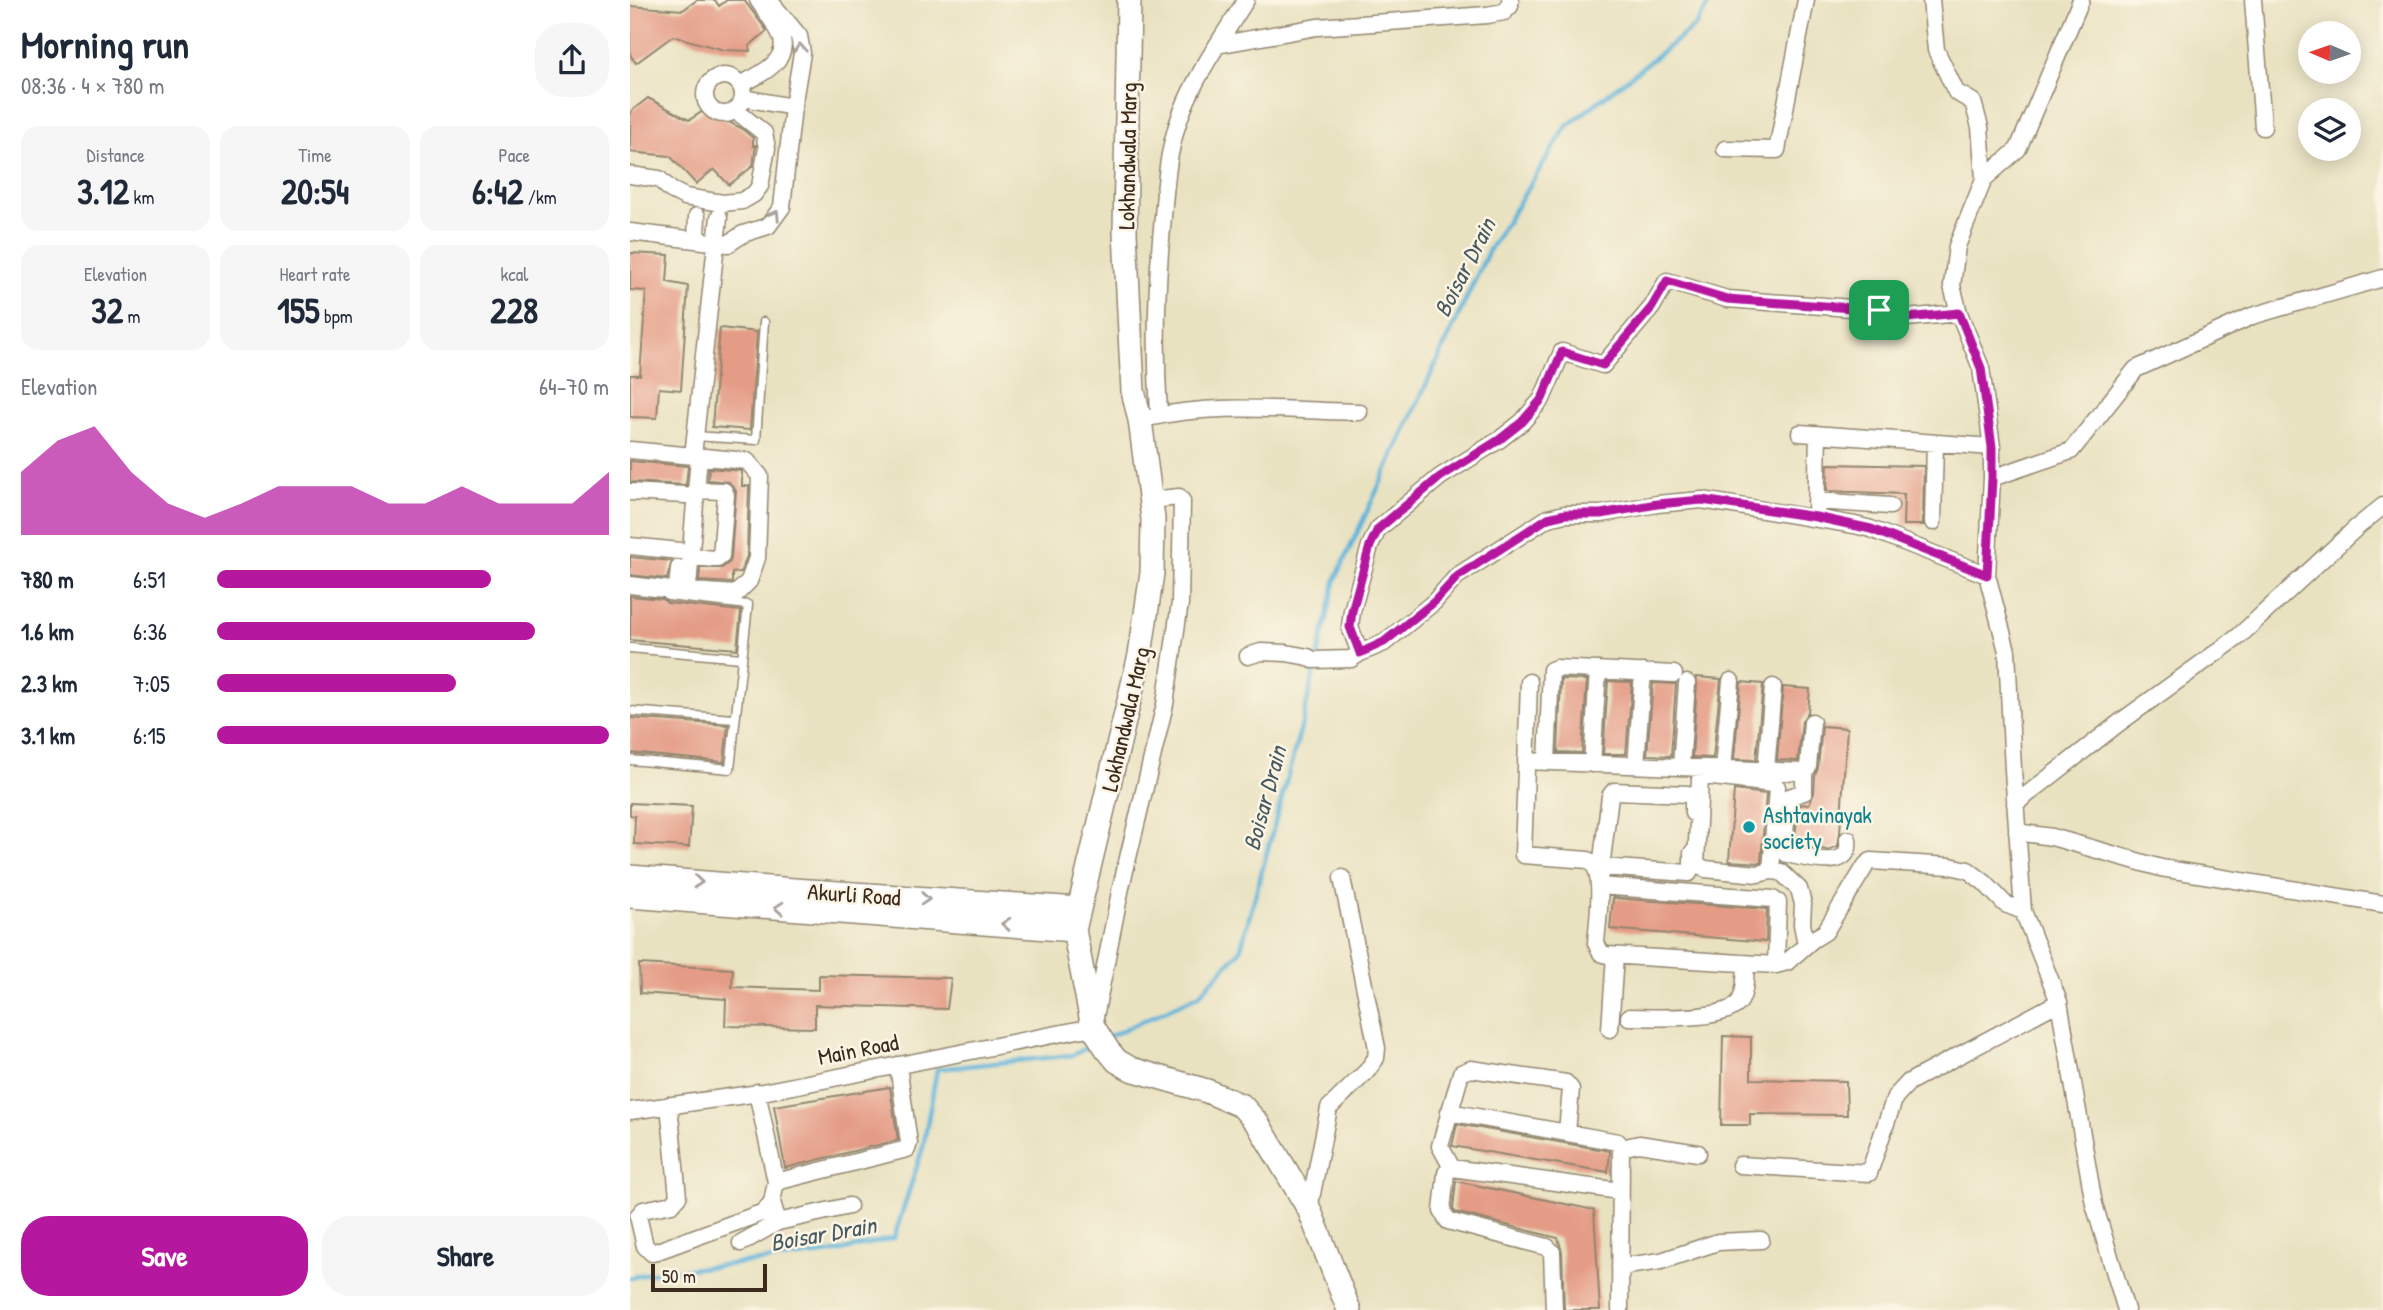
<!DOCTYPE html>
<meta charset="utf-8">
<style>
:root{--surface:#fff;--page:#f6f6f7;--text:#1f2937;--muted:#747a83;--accent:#b5179e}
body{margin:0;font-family:"Patrick Hand",sans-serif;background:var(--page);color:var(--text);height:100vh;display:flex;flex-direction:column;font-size:26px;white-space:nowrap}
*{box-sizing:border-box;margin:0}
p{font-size:23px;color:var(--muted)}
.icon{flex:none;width:38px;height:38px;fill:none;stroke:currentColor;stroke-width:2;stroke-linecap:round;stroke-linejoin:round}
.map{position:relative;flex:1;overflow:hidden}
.panel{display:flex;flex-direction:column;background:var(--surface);width:630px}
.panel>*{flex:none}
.needle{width:46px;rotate:272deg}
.tools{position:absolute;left:1668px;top:21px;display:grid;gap:14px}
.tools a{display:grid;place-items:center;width:63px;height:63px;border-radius:50%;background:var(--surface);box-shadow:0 4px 18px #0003;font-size:35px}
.scale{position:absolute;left:21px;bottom:18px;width:116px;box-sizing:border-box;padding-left:7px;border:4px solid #3b2a1e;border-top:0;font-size:19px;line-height:24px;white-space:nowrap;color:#3b2a1e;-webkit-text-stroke:5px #fcf5e5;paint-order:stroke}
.pin{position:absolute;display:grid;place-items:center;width:60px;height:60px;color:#fff;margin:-30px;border-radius:14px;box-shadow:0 4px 10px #0006}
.round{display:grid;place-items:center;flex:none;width:74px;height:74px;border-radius:28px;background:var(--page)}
.head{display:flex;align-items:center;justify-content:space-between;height:119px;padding:0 21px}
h1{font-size:38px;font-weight:700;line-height:52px}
.figures{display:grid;grid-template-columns:repeat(3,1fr);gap:10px;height:119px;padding:7px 21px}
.figures div{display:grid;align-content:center;border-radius:18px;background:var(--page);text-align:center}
.figures b{font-size:35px;font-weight:700}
.figures small{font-size:19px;font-weight:400}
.figures p{font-size:19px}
.chart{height:196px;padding:14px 21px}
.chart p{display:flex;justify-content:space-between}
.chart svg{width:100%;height:126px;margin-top:7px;fill:var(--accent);opacity:.7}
.action{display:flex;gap:14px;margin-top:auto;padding:14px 21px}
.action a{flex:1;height:80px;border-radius:28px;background:var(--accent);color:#fff;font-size:28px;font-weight:700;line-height:80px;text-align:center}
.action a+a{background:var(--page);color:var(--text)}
ul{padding:0 21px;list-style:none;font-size:23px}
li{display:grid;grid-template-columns:112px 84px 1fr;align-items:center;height:52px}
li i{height:18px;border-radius:9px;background:var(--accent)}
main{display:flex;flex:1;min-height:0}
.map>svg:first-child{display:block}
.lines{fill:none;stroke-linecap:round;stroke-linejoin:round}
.stream{stroke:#5db4da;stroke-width:4.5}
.building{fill:#e49c86}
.lane-casing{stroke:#928670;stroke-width:11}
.street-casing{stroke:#928670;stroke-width:19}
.secondary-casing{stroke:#928670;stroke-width:26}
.lane{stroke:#fff;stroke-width:8}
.street{stroke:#fff;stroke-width:16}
.secondary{stroke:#fff;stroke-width:23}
.oneway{stroke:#a79f9a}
.route-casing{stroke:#fff;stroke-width:14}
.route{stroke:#b5179e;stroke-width:9}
.culture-dot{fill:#0f9aa8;stroke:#fcf5e5;stroke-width:2.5}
.labels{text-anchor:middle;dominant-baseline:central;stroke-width:5;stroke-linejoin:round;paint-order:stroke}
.street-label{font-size:23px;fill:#3b2a1e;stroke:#fcf5e5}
.culture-label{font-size:23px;fill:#0d838f;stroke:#fcf5e5;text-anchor:start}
.water-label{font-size:24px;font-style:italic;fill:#475a60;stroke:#fcf5e5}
</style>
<main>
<section class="panel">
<div class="head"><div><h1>Morning run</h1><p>08:36 · 4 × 780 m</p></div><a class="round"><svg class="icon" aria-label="share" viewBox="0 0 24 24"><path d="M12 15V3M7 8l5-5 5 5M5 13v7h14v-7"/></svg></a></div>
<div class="figures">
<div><p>Distance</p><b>3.12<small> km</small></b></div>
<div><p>Time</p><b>20:54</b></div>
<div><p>Pace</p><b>6:42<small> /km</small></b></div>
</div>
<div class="figures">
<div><p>Elevation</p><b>32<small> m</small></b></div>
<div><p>Heart rate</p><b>155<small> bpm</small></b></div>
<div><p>kcal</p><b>228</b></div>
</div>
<div class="chart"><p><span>Elevation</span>64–70 m</p>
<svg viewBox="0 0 160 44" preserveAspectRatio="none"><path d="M0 44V22L10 11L20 6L30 22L40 33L50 38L60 33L70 27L80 27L90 27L100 33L110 33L120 27L130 33L140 33L150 33L160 22V44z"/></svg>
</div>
<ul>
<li><b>780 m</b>6:51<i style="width:70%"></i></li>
<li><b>1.6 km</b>6:36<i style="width:81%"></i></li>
<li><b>2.3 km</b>7:05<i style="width:61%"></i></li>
<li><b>3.1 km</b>6:15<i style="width:100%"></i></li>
</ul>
<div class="action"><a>Save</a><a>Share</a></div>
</section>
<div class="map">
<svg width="1753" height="1310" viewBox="0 0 1753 1310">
<rect width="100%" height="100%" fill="#fcf5e5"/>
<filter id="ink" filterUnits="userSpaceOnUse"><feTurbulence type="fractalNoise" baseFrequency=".0143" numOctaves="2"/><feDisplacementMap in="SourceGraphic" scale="14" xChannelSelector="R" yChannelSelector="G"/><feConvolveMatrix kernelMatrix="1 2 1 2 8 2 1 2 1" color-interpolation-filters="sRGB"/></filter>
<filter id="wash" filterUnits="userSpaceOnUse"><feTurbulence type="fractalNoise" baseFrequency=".00686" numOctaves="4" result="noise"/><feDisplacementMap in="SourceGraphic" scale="28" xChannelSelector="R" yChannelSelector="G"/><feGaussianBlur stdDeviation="1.57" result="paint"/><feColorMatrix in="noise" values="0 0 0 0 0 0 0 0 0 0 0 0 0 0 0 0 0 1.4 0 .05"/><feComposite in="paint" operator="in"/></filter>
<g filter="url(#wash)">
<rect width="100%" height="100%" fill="#e9e2c1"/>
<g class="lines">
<path class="stream" d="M476 1038 569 995 610 951 673 720 706 578 858 252 937 126 1065 26 1081 0
M0 1278 15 1274 202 1253 264 1238 293 1147 307 1069 443 1055 465 1043"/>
</g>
<g id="blocks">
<path class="building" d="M67 0H85L89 6 97 0H114L137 31 119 46 120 51 94 50 43 36 6 63 0 55V6L53 10Z
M18 98 59 120 75 110 111 128 123 138V146L126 145 123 166 99 185 84 169 66 184 40 156 0 152V112Z
M0 253 39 255 37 282 58 286 51 390 29 388 27 418 0 417V375H10L16 291 0 290Z
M90 328 127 332 120 430 82 427Z
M0 461 58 466 56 485 0 482Z
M1198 464 1294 466 1293 525H1273L1274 494 1197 491Z
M79 468 112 471V486H119L117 556 111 572 102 573V583L69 581 70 568H92L100 562 101 557 106 491 99 482 78 480Z
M0 557 42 561 37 579 0 575Z
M0 596 33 599 37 603 111 611 107 649 0 640Z
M1066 677 1091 679 1083 758 1062 757 1067 684Z
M931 679 957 680 952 753 928 752Z
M978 681 1002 682 996 754H973Z
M1111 682 1133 684 1126 760 1104 759Z
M1023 683 1046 684 1041 756 1017 755Z
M1153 687 1180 689 1178 712 1172 721 1168 761 1147 760Z
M0 718 98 725 94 762 0 753Z
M1192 726 1217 728 1210 833 1208 846 1198 850 1164 845 1169 805 1179 804 1184 793 1185 776 1188 768Z
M1104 790 1136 794 1131 863 1099 861Z
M0 803 62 806 59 847 4 844 5 816 0 815Z
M983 898 1137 909 1136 942 980 929Z
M9 964 103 969 102 987 189 990V975L321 978 317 1009 185 1005V1028L95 1026 96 999 10 993Z
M1093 1036 1121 1037V1079L1216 1081 1217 1115 1120 1114V1125H1091Z
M260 1087 268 1140 155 1168 144 1106Z
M827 1124 980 1151 978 1172 822 1146Z
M826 1181 964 1210 970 1310H934L932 1252 928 1238 825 1212 823 1209Z"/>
</g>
</g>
<g filter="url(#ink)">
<use href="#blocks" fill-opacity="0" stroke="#928670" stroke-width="2"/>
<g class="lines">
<defs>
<path id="lane" d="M65 436 126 440 134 322
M0 648 111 658
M0 711 104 719
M0 760 100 769 118 605 38 596"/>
<path id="street" d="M1301 0 1306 50 1326 92 1343 102 1350 127 1354 179
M1451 0 1388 149 1354 179 1327 246 1322 286 1329 313 1351 368 1362 447V478L1357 575 1377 651 1383 770 1393 911 1429 1002 1464 1204 1496 1310
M1623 0 1633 127
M587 45 687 27 857 15 874 12 880 6V0
M75 95a19 19 0 1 1 38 0a19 19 0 1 1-38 0Z
M110 85C127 76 158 63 152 39 150 29 134 10 128 0
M113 98 163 107
M1095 149 1147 150 1176 0
M0 175 29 179 41 190 55 197 93 203 112 201 124 194 130 186 137 148 134 133 105 110
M0 232 98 244 113 234 138 226 152 207 163 107 172 53 169 36 139 0
M66 240 67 216
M529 415C525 352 526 291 532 228 536 183 537 144 556 102 572 66 595 33 616 0
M518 418C586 402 660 411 729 412
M1170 433 1362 447
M0 450 117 461 130 476 127 558 119 581 106 594 62 591 58 587 69 456
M63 456 89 217
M1362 478 1441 451 1506 369 1622 316 1753 278
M0 492 55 495
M1186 501 1260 506
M1186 517 1188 434
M1303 522 1305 443
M0 546 50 551
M60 557 87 559 91 556 96 495 94 491 66 490
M0 585 42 590 47 588 49 568
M730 653 720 627 722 611 740 546 748 529 810 477 869 440 892 422 912 399 932 352 973 365 1022 307 1037 281 1097 299 1249 310 1255 320 1329 313
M618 656 631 652 656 653 678 657 683 660 721 659 730 653 754 643 804 602 827 576 918 518 935 514H971L1027 504 1072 500 1225 525 1241 529 1357 575
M899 682 893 855 958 860C977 869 967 924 966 943L971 953 977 955 1146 965 1157 962 1182 940 1195 932 1236 865 1241 861 1320 866 1338 870 1355 883 1375 904 1393 911
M896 761 1174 772 1178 767 1182 722
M917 762 921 670 926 668 1044 674
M962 764 968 670
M1006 765 1013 672
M1051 767 1057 683
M1093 769 1101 681
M1136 770 1143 687
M1174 772V792L1159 797 1153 850 1157 854C1171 857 1210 868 1217 851 1219 847 1218 843 1218 839
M1385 804 1489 723 1608 637 1726 528 1753 506
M1387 832 1422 837 1531 868 1753 904
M971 867 1059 873 1062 868V853
M1141 871 1147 787 1143 784 1074 776 1070 779 1066 864 1075 869 1128 874 1141 871 1151 872 1169 889 1173 904 1172 924 1176 945
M970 875 980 796 984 791 1058 794 1063 798V813
M969 886 1143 899
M1146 965 1148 902
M999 1017C1023 1017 1097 1022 1110 1001 1116 991 1115 976 1116 964
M980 1029 985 956
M127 1092 146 1182
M39 1105 48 1197 42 1204 13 1210 8 1216 15 1246 22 1253 134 1212 142 1202 146 1182 277 1149 279 1143 268 1065
M0 1111 122 1094 463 1027 491 887 535 704 550 603 552 501 549 497 521 500
M819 1112 988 1142 991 1148 990 1310
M991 1148 1009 1144 1068 1153
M1110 1165 1239 1173 1265 1097 1279 1082 1429 1002
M822 1168 810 1146 831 1073 841 1069 936 1083 941 1089 937 1132
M142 1202 148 1222 219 1206
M679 1209 699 1108 737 1071 746 1058 747 1048 712 878
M111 1243 148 1222
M990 1267 1031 1261 1088 1242 1131 1240
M924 1310 922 1252 917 1247 818 1221 812 1211 816 1173 822 1168 990 1191"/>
<path id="secondary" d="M499 0 495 232 503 391 510 420 523 519 522 573 510 655 444 930 463 1027 477 1049 487 1061 501 1069 577 1091 612 1106 628 1124 679 1209 719 1310
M0 877 164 890 449 909
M0 896 444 930"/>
</defs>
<use href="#lane" class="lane-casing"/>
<use href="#street" class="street-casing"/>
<use href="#secondary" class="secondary-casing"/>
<use href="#lane" class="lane"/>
<use href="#street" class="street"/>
<use href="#secondary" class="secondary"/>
</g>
<defs><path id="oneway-chevron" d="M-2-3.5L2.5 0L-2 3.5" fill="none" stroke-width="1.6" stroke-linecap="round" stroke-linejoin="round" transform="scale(1.75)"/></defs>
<g class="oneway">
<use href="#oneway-chevron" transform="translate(170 48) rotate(-93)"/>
<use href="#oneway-chevron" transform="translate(145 215) rotate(-57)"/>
<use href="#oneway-chevron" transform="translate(68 882) rotate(5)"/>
<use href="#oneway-chevron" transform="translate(295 899) rotate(4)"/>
<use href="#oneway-chevron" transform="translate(149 908) rotate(-176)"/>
<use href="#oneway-chevron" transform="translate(376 924) rotate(-176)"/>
</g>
</g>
<g class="lines" filter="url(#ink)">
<defs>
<path id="route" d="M1037 281 1097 299 1249 310 1255 320 1329 313 1351 368 1362 447V478L1357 575 1241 529 1186 517 1072 500 1027 504 971 514H935L918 518 828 576 804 602 754 642 730 653 720 627 722 611 740 546 748 529 810 477 869 440 892 422 912 399 932 352 973 365 1022 307Z"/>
</defs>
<use href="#route" class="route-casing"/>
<use href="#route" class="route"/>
</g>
<circle class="culture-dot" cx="1119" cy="827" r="7"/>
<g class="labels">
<g class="street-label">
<text transform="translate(497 156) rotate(-89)">Lokhandwala Marg</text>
<text transform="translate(495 719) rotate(-77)">Lokhandwala Marg</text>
<text transform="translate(224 894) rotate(4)">Akurli Road</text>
<text transform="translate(228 1049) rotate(-11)">Main Road</text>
</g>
<g class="culture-label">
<text x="1133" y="814">Ashtavinayak<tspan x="1133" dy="26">society</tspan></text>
</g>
<g class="water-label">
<text transform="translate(834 267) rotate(-63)">Boisar Drain</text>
<text transform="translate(634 798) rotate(-75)">Boisar Drain</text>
<text transform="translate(193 1233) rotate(-10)">Boisar Drain</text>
</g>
</g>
</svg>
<div class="tools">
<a><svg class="needle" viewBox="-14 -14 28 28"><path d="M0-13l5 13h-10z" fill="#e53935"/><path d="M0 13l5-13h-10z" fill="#747a83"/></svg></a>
<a><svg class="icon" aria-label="layers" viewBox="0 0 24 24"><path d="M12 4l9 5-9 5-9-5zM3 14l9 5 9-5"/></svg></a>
</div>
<div class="scale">50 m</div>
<div class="pin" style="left:1249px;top:310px;background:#1e9e55"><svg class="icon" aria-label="arrive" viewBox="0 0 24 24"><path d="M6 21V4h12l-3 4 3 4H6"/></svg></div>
</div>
</main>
